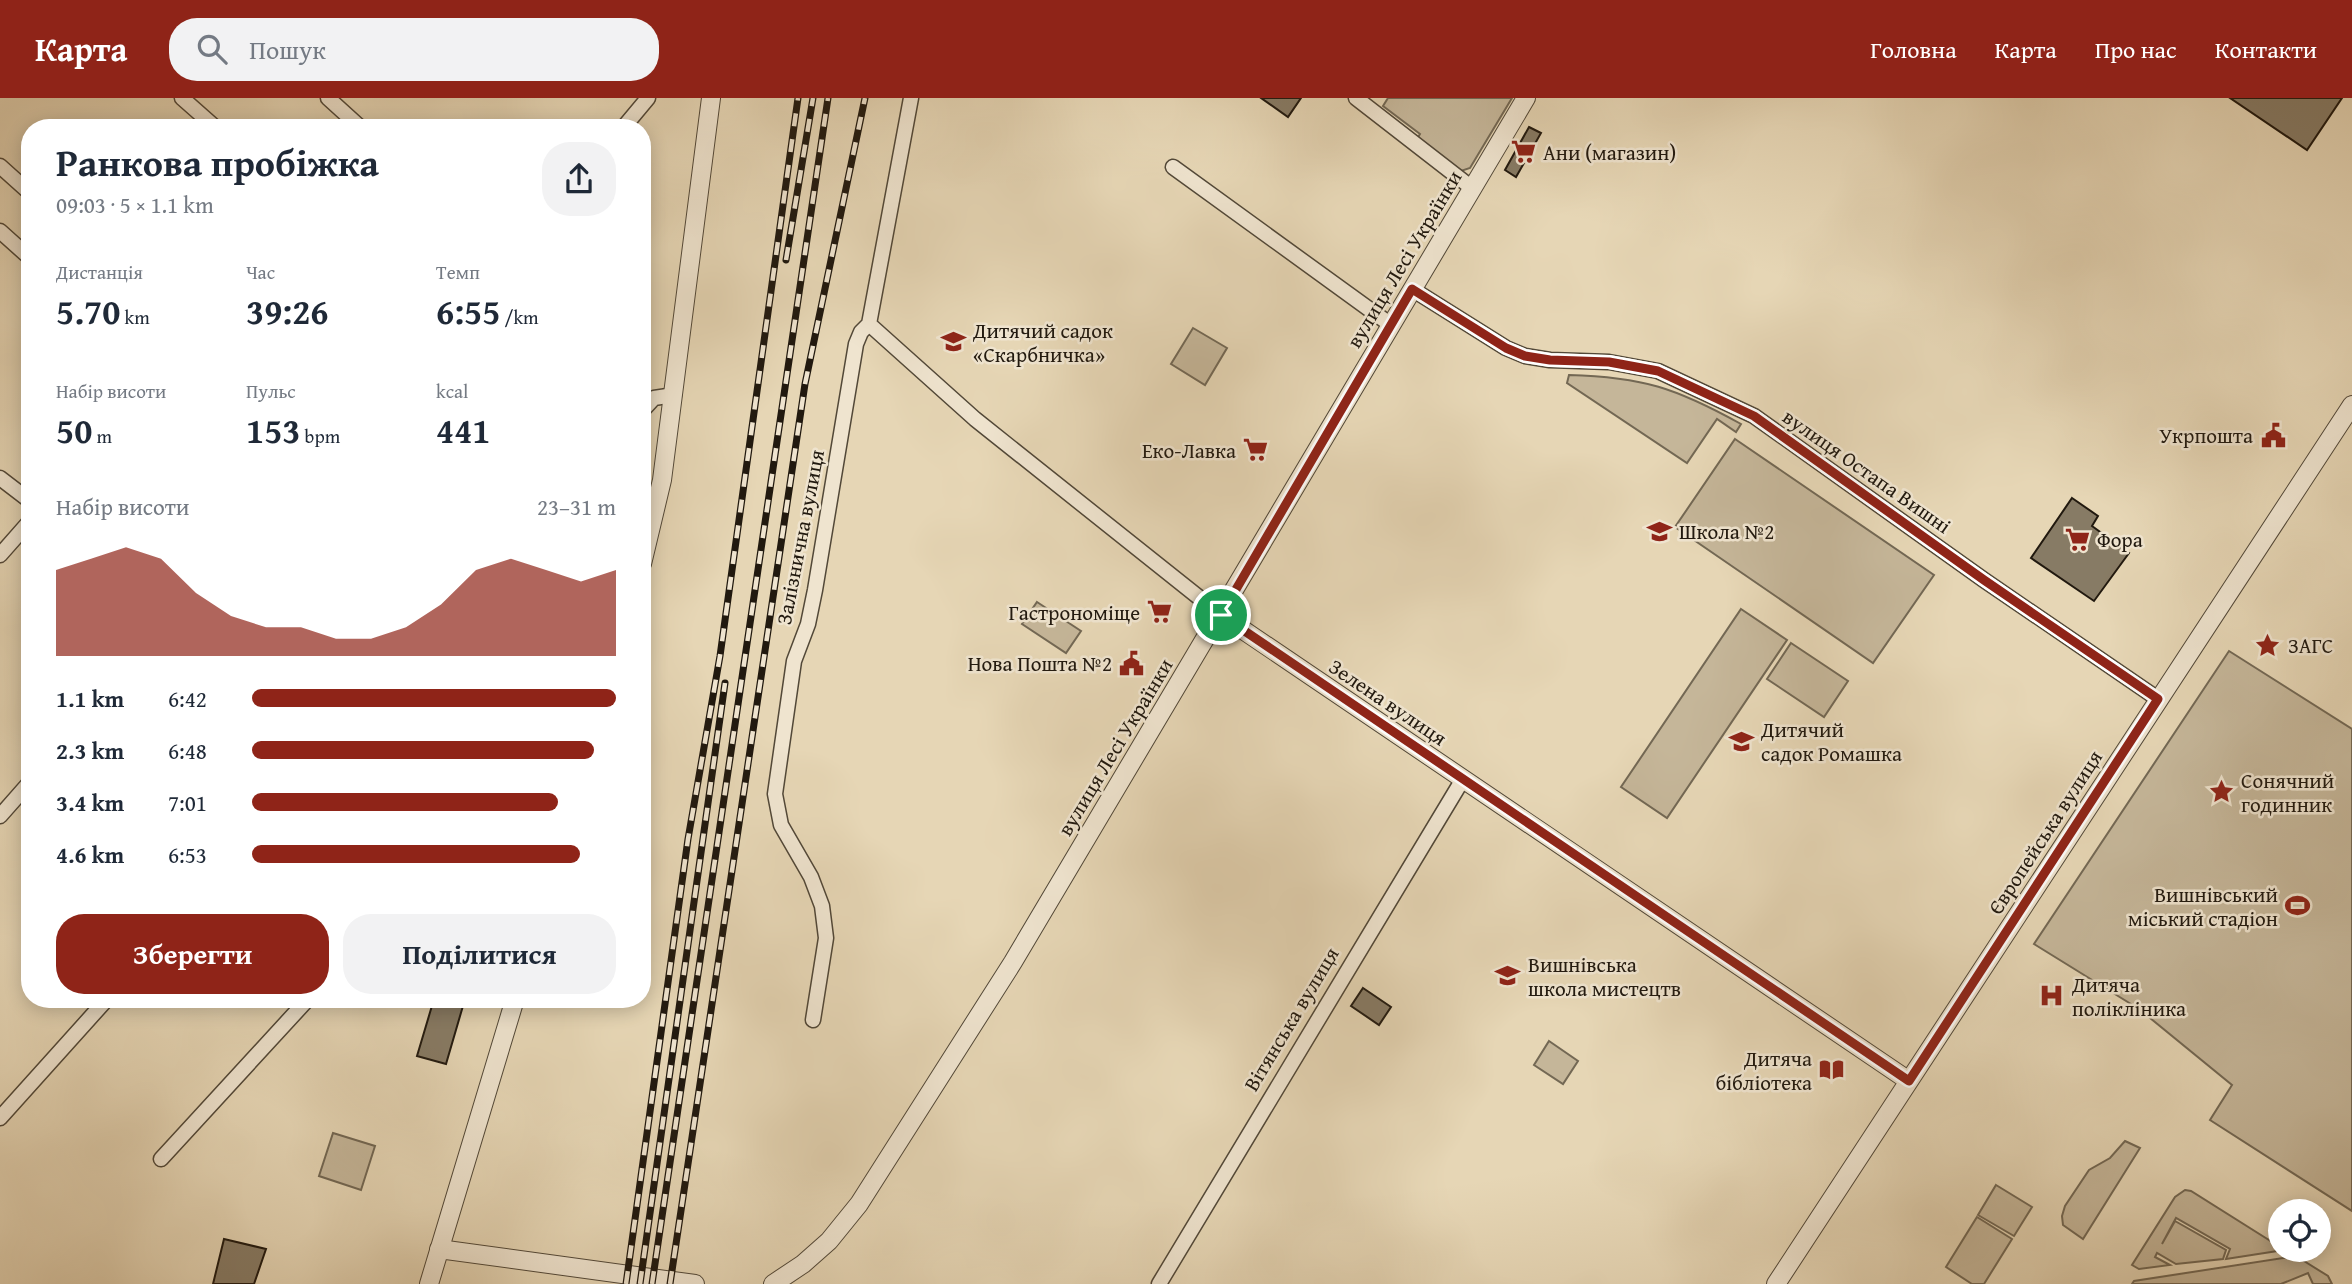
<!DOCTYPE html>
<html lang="uk">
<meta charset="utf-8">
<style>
:root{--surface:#fff;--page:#f2f2f3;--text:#1f2937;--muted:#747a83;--accent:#8f2418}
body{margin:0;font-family:"Gentium Book Plus",serif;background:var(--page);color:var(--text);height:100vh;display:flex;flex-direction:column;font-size:26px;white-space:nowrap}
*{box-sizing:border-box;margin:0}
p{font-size:23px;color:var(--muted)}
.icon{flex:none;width:38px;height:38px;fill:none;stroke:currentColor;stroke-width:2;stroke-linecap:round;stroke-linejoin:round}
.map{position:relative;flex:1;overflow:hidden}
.details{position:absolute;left:21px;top:21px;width:630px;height:889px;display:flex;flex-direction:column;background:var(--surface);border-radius:28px;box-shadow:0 4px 18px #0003}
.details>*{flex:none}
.tools{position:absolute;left:2268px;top:1101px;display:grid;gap:14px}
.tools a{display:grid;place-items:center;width:63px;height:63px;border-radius:50%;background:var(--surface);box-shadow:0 4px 18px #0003;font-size:35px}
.pin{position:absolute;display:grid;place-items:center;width:60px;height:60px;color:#fff;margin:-30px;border:4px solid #fff;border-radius:50%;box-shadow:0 2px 7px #0007}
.round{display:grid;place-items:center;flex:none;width:74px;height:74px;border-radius:28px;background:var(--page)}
.headline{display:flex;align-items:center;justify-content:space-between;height:119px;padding:0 35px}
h1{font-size:38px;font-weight:600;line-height:52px}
.figures{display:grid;grid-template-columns:repeat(3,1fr);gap:10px;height:119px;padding:7px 35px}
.figures div{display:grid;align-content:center}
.figures b{font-size:35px;font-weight:600}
.figures small{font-size:19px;font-weight:400}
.figures p{font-size:19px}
.chart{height:196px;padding:14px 35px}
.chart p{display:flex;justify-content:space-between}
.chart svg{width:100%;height:126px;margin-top:7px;fill:var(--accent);opacity:.7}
.primary-button{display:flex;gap:14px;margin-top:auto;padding:14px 35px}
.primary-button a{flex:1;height:80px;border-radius:28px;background:var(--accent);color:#fff;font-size:28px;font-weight:600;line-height:80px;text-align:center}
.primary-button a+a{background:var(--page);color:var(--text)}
ul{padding:0 35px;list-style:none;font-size:23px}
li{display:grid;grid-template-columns:112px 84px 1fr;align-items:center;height:52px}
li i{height:18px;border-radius:9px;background:var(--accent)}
header{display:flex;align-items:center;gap:42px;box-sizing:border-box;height:98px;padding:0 35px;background:var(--accent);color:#fff}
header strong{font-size:33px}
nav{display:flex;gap:38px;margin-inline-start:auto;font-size:24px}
.search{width:490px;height:63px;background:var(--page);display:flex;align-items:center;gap:18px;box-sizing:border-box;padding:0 24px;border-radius:28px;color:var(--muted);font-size:26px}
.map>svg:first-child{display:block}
.green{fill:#c5b699;stroke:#736854;stroke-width:2}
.building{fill:#877b65;stroke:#21190f;stroke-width:2}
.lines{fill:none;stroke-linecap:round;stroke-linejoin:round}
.minor-casing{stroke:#524838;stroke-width:17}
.tertiary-casing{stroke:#524838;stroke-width:20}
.minor{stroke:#efe4cf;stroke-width:14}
.tertiary{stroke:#efe4cf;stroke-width:18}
.rail-casing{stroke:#21190f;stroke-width:7}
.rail{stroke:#efe4cf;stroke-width:4.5;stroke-dasharray:13;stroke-linecap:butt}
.route-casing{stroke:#fff;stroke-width:14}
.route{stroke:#8f2418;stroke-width:9}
.labels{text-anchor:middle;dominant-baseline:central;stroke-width:5;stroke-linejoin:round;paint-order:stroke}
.poi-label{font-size:21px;fill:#21190f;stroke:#efe4cf;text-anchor:start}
.street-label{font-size:21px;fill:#21190f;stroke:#efe4cf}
</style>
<header>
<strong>Карта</strong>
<div class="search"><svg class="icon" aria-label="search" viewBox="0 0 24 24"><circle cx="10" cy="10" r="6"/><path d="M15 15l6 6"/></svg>Пошук</div>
<nav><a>Головна</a><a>Карта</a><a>Про нас</a><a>Контакти</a></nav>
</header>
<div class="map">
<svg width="2352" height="1186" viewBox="0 0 2352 1186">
<rect width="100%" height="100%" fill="#e6d6b5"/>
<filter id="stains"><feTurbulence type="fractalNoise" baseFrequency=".00286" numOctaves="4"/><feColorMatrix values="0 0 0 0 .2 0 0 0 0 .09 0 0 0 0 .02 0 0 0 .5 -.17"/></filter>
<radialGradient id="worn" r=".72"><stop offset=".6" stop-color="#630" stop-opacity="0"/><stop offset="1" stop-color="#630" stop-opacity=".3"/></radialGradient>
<path class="green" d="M1388 0H1512L1470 70 1461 73 1417 41 1420 36 1383 8Z
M1193 230 1227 250 1205 287 1171 266Z
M1569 277C1643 279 1676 290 1741 326L1736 334 1717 321 1687 365 1567 285Z
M1735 341 1934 477 1873 565 1675 429Z
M1037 504 1081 533 1066 555 1022 526Z
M1741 511 1787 542 1667 720 1621 689Z
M1791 545 1848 583 1824 619 1767 581Z
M2229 553 2352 631V1113L2210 1022 2232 987 2139 911 2034 846Z
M1549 943 1578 963 1563 986 1534 967Z
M333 1035 375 1048 361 1092 319 1078Z
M2125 1043 2140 1050 2083 1141 2063 1127 2062 1118 2065 1108 2089 1072 2110 1060Z
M1996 1087 2032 1109 2014 1138 1978 1117Z
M2185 1092 2191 1093 2280 1149V1152H2284L2226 1161 2230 1151 2176 1120 2162 1146 2175 1123 2226 1152 2223 1161 2176 1166 2157 1155 2155 1159 2170 1167 2139 1171 2132 1167 2175 1099Z
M1977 1119 2012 1141 1984 1186H1972L1946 1169Z
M2296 1158 2328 1178 2332 1186H2313L2308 1175 2281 1186H2132L2134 1183Z"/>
<path class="building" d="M1261 0H1301L1288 19Z
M2230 0H2342L2307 52Z
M1529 29 1541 35 1516 79 1505 72Z
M2072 400 2098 418 2092 428 2129 455 2094 503 2031 460Z
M1363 890 1391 909 1379 927 1351 908Z
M434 901H465L446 966 417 958Z
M224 1141 266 1151 254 1186H213Z"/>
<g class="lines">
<defs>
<path id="minor" d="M182 0 216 30
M328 0 361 30
M1356 0 1472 90
M623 30 648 0
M0 68 30 95
M1173 69 1391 227
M0 133 30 160
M1412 191 1506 250 1525 258 1550 262 1609 264 1658 273 1754 318 1984 482 2158 601
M869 226 975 321 1221 517
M642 313 654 300 674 297
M0 380 30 403
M0 457 30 423
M0 718 30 684
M813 922 826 840 822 808 811 779 781 727 775 696 794 563 808 526 815 492 856 246 861 234 869 226 911 0
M0 1020 107 901
M161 1061 308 901
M1159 1186 1463 681"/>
<path id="tertiary" d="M642 466 662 382 711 0
M1221 517 1909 983
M439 1151 695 1186
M429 1186 515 901
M773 1186 803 1166 829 1143 859 1106 1013 864 1526 0
M1776 1186 2352 307"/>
</defs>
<use href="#minor" class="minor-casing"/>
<use href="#tertiary" class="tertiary-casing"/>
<use href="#minor" class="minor"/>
<use href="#tertiary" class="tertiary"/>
<defs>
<path id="rail" d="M786 162 813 0
M626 1186 688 741 720 558 798 0
M640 1186 725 585
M652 1186 828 0
M670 1186 805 286 865 0"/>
</defs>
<use href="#rail" class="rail-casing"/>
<use href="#rail" class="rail"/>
</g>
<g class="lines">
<defs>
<path id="route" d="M1412 191 1506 250 1525 258 1550 262 1609 264 1658 273 1754 318 1984 482 2158 601 1909 983 1221 517Z"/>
</defs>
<use href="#route" class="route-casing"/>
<use href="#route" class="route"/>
</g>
<defs>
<symbol id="supermarket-bare" viewBox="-9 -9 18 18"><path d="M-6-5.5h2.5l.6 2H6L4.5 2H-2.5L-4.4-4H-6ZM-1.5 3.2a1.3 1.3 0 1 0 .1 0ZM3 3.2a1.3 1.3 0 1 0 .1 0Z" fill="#8f2418" stroke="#efe4cf" stroke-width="2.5" paint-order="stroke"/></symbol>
<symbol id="school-bare" viewBox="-9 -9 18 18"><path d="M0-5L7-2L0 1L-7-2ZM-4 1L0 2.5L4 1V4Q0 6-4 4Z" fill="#8f2418" stroke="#efe4cf" stroke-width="2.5" paint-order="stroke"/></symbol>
<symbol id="civic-bare" viewBox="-9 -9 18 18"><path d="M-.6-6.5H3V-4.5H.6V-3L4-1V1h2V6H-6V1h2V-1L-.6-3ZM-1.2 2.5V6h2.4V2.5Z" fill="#8f2418" stroke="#efe4cf" stroke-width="2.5" paint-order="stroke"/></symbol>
<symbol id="sight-bare" viewBox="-9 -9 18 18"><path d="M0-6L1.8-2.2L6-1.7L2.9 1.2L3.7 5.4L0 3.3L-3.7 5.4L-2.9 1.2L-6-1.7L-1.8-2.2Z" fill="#8f2418" stroke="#efe4cf" stroke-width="2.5" paint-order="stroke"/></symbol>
<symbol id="stadium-bare" viewBox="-9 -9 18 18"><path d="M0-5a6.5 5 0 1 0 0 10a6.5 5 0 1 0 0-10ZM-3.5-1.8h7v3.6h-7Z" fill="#8f2418" stroke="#efe4cf" stroke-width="2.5" paint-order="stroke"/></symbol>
<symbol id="hospital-bare" viewBox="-9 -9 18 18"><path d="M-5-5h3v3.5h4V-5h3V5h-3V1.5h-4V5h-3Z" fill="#8f2418" stroke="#efe4cf" stroke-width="2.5" paint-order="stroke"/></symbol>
<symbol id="library-bare" viewBox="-9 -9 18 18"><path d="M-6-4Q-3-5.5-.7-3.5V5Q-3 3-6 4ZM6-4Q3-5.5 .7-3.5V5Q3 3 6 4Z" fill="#8f2418" stroke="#efe4cf" stroke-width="2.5" paint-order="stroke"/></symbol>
</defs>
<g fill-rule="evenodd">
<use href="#supermarket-bare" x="1506" y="36" width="35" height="35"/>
<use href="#school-bare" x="936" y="226" width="35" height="35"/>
<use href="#civic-bare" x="2256" y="320" width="35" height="35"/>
<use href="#supermarket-bare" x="1238" y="334" width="35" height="35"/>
<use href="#school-bare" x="1642" y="416" width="35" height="35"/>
<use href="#supermarket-bare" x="2060" y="424" width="35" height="35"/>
<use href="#supermarket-bare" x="1142" y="496" width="35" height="35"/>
<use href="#sight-bare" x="2250" y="530" width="35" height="35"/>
<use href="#civic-bare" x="1114" y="548" width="35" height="35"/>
<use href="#school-bare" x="1724" y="626" width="35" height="35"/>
<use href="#sight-bare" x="2204" y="676" width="35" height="35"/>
<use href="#stadium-bare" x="2280" y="790" width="35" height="35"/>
<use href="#school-bare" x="1490" y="860" width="35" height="35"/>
<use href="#hospital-bare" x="2034" y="880" width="35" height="35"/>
<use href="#library-bare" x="1814" y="954" width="35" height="35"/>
</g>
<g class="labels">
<g class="poi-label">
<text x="1543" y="54">Ани (магазин)</text>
<text x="973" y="232">Дитячий садок<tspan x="973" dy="24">«Скарбничка»</tspan></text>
<text x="2253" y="337" text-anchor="end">Укрпошта</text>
<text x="1236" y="352" text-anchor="end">Еко-Лавка</text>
<text x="1679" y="433">Школа №2</text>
<text x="2097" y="441">Фора</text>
<text x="1140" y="514" text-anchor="end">Гастрономіще</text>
<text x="2288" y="547">ЗАГС</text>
<text x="1112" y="565" text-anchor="end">Нова Пошта №2</text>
<text x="1761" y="631">Дитячий<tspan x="1761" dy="24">садок Ромашка</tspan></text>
<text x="2241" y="682">Сонячний<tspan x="2241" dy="24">годинник</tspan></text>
<text x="2278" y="796" text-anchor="end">Вишнівський<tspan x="2278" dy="24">міський стадіон</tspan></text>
<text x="1528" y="866">Вишнівська<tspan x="1528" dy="24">школа мистецтв</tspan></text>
<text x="2072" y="886">Дитяча<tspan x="2072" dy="24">полікліника</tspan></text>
<text x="1812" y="960" text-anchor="end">Дитяча<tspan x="1812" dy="24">бібліотека</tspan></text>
</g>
<g class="street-label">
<text transform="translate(1404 161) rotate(-59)">вулиця Лесі Українки</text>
<text transform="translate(1867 373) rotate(35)">вулиця Остапа Вишні</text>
<text transform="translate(800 439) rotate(-79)">Залізнична вулиця</text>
<text transform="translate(1388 604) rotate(34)">Зелена вулиця</text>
<text transform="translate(1115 649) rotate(-59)">вулиця Лесі Українки</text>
<text transform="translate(2045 734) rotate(-57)">Європейська вулиця</text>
<text transform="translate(1291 921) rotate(-59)">Вітянська вулиця</text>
</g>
</g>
<rect width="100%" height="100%" filter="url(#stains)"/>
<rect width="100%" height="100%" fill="url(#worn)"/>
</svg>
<div class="tools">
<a><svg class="icon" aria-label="locate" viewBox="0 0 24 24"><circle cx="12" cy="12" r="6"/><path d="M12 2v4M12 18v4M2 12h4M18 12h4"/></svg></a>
</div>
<div class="pin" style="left:1221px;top:517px;background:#1e9e55"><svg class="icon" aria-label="arrive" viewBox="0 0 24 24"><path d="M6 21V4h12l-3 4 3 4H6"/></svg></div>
<section class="details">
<div class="headline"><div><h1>Ранкова пробіжка</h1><p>09:03 · 5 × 1.1 km</p></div><a class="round"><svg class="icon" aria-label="share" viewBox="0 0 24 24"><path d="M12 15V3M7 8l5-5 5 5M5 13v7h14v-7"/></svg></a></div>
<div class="figures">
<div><p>Дистанція</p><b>5.70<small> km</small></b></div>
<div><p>Час</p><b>39:26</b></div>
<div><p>Темп</p><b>6:55<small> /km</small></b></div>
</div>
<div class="figures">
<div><p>Набір висоти</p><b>50<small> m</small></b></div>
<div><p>Пульс</p><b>153<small> bpm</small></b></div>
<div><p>kcal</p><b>441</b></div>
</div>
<div class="chart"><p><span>Набір висоти</span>23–31 m</p>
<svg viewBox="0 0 160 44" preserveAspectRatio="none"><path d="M0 44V14L10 10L20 6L30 10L40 22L50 30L60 34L70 34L80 38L90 38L100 34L110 26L120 14L130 10L140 14L150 18L160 14V44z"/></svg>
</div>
<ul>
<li><b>1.1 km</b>6:42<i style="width:100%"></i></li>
<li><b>2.3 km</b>6:48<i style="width:94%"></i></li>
<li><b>3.4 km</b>7:01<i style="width:84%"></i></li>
<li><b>4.6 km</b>6:53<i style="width:90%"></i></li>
</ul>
<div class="primary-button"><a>Зберегти</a><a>Поділитися</a></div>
</section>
</div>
